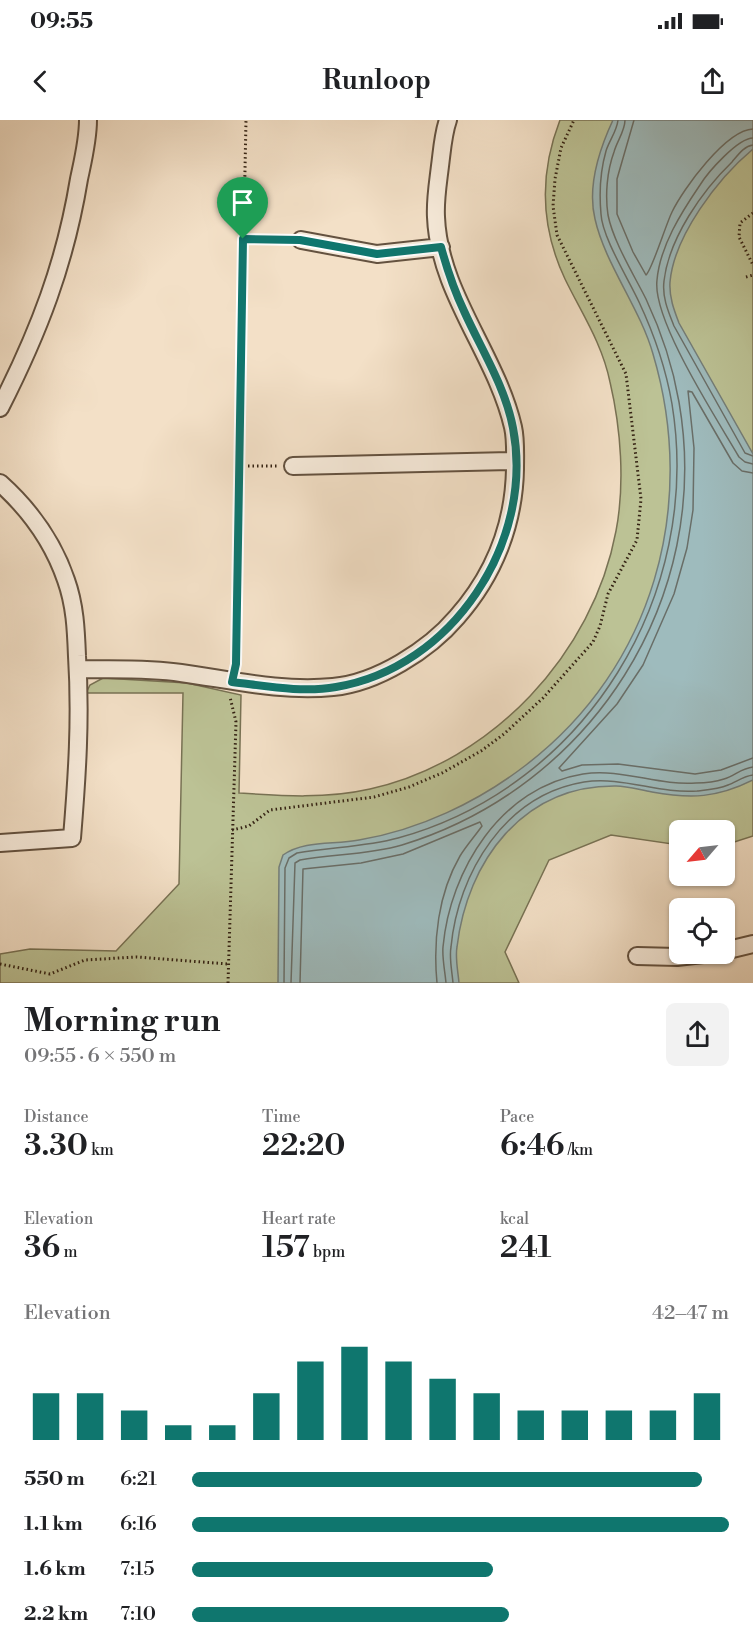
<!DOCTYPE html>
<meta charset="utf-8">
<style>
:root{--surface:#fff;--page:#f2f2f2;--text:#202124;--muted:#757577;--accent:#0f766e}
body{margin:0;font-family:"Libre Bodoni",serif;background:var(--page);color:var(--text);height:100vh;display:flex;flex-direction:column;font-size:22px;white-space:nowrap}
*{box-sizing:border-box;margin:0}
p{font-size:20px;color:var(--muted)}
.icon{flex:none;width:33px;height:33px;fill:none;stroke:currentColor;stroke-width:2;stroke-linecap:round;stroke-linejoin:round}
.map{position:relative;height:863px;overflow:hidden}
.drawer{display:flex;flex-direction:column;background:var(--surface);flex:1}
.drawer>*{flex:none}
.needle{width:39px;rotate:242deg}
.fabs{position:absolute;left:669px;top:700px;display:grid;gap:12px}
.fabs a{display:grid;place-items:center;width:66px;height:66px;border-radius:9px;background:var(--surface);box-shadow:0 2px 4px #0004;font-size:30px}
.pin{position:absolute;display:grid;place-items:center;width:51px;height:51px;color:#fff;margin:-62px -26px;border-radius:50% 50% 50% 0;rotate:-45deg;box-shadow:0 0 6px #0007}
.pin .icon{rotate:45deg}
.round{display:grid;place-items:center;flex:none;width:63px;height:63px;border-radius:9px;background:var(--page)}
.overview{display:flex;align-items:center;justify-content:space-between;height:102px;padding:0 24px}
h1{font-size:33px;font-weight:600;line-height:45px}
.figures{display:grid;grid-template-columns:repeat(3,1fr);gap:9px;height:102px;padding:6px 24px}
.figures div{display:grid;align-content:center}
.figures b{font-size:30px;font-weight:600}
.figures small{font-size:16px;font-weight:400}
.figures p{font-size:16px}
.chart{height:168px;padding:12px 24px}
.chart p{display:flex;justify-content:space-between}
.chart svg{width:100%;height:108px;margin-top:6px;stroke:var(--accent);stroke-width:6}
ul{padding:0 24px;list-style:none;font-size:20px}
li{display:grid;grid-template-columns:96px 72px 1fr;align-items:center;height:45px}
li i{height:15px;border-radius:8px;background:var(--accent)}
.status{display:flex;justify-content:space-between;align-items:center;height:42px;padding:0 30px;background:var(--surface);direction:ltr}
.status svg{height:16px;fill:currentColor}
header{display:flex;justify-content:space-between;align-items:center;height:78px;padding:0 24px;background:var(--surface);font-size:27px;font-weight:600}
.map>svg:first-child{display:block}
.green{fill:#bcc295;stroke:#787254;stroke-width:1.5}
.water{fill:#9ebbbd;stroke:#747e79;stroke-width:1.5}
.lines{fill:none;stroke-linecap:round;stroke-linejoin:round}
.shore{stroke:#696e68;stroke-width:1.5}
.minor-casing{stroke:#645240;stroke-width:20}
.path{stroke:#342213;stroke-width:3;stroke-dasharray:1.5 3;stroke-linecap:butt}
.minor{stroke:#f7ebdb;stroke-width:16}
.route-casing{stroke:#fff;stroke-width:12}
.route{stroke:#0f766e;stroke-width:8}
</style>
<div class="status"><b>09:55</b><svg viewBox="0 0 49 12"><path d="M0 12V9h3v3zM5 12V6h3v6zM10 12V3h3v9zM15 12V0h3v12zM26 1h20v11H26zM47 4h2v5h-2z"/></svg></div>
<header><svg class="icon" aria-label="back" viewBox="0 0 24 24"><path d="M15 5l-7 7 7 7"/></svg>Runloop<svg class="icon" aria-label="share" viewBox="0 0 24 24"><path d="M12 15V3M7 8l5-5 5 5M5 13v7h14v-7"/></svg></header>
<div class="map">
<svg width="753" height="863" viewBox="0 0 753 863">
<rect width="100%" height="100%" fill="#f3e0c7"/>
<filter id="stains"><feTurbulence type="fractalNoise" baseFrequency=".00333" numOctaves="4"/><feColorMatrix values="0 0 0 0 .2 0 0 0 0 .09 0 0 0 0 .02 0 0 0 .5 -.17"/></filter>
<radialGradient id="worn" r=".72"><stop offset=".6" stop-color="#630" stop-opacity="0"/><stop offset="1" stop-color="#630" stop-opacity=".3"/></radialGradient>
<path class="green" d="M560 0H753V716L725 725 724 711H680L679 725 611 715 549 740 505 832 519 863H0V834L30 829 116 831 179 764 183 573H86L90 565 103 558 187 563 241 575 239 673C283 676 326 679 370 669 492 642 593 534 616 411 625 364 621 309 610 262 602 223 582 194 565 159 540 106 539 54 560 0Z"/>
<path class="water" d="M613 0H753V29C718 58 674 116 670 162 669 177 674 190 679 203L753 334V660C717 678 691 679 652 672 640 670 628 666 616 666 523 665 467 741 457 827 455 838 458 851 459 863H278L279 747 283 735C305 720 333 725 359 720 419 710 478 682 526 645 654 547 698 385 653 234 640 188 605 144 595 99 587 66 599 30 613 0Z"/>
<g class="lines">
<path class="shore" d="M634 0 617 59V94L633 132 646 155C652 150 666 104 672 92 683 69 726 10 753 9
M753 18C738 18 708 52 700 65 681 93 660 126 657 160 652 200 717 299 739 337L745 342 753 344
M753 25C744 26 738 35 732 42 702 71 669 118 664 161 662 177 668 191 674 206L745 333 753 336
M753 353 742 351 733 343 692 272 688 271 694 328 693 390 687 428 674 474 643 545 617 584 559 648 562 651 582 645 618 644 695 654 721 650 753 638
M284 863 285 748 289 738 297 733C331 727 365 727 398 718 587 666 703 474 672 284 666 249 654 214 639 182 629 160 602 117 601 94 599 72 600 52 606 31 609 21 617 11 618 0
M291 863 295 743 300 740C334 734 368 735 402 725 592 667 713 478 679 282 673 247 661 211 646 179 634 155 613 121 608 95 605 75 607 51 614 32 617 21 625 11 625 0
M300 863 303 749 361 743 403 734 480 702 482 706C475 716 466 726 460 736 438 774 433 821 437 863
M446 863C445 851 442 838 443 827 450 750 501 667 583 654 622 648 658 666 696 663 705 663 715 662 724 659 734 656 742 648 753 647
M453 863C452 851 449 838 451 827 458 753 505 675 584 662 622 656 659 674 697 671 706 670 719 669 728 665 736 662 744 656 753 655"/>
<defs>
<path id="minor" d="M301 120 377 134 441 127
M0 288C39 211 65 144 79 59 83 40 88 20 88 0
M293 346 515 341
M0 363C29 389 53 422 66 460 75 485 76 510 77 536 81 598 77 657 72 718L0 723
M78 549C112 550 147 548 181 553 232 560 281 572 333 567 377 563 429 530 457 497 494 455 514 404 515 349 515 335 516 320 513 307 496 234 439 173 436 97 435 80 438 63 440 46 442 31 443 14 448 0
M724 831 753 824
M637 836 677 837 703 834"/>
</defs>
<use href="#minor" class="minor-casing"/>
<path class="path" d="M753 93 740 103 739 117 753 145
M243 119H287
M746 157 753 155
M239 346H279
M235 547 246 0
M232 710 249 706 270 690 374 677 409 667 442 653 481 631 504 614 543 578 593 522 600 506 608 474 637 420 641 379 626 254 557 115 553 86 555 59 561 28 574 0
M0 844 50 854 85 840 137 837 228 844
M228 863 236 602 230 577"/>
<use href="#minor" class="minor"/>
</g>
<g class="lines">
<defs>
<path id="route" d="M243 119 300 120 377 134 441 127C447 149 454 170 464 191 481 229 505 266 513 308 535 422 452 548 336 567 302 573 266 566 232 562L236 544Z"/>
</defs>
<use href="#route" class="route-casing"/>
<use href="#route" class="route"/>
</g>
<rect width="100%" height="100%" filter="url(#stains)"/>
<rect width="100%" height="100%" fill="url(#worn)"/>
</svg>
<div class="fabs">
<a><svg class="needle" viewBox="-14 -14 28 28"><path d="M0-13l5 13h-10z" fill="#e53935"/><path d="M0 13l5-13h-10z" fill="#757577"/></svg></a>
<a><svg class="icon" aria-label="locate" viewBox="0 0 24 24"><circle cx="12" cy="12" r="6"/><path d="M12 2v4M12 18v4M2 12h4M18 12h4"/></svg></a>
</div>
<div class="pin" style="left:243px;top:119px;background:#1e9e55"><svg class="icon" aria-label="arrive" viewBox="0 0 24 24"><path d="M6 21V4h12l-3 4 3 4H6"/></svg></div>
</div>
<section class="drawer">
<div class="overview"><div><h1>Morning run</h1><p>09:55 · 6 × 550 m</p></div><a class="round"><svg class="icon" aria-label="share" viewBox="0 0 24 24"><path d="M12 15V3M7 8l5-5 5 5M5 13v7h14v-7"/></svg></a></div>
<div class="figures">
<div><p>Distance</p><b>3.30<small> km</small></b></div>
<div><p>Time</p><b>22:20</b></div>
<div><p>Pace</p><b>6:46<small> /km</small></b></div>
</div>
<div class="figures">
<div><p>Elevation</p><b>36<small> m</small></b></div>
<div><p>Heart rate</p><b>157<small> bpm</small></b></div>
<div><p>kcal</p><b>241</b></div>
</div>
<div class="chart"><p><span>Elevation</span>42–47 m</p>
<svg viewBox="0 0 160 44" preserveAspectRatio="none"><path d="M5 44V25M15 44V25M25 44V32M35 44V38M45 44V38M55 44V25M65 44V12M75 44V6M85 44V12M95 44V19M105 44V25M115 44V32M125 44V32M135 44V32M145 44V32M155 44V25"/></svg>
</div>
<ul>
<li><b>550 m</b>6:21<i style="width:95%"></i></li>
<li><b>1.1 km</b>6:16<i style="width:100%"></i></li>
<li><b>1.6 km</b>7:15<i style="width:56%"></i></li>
<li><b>2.2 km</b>7:10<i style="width:59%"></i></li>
</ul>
</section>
